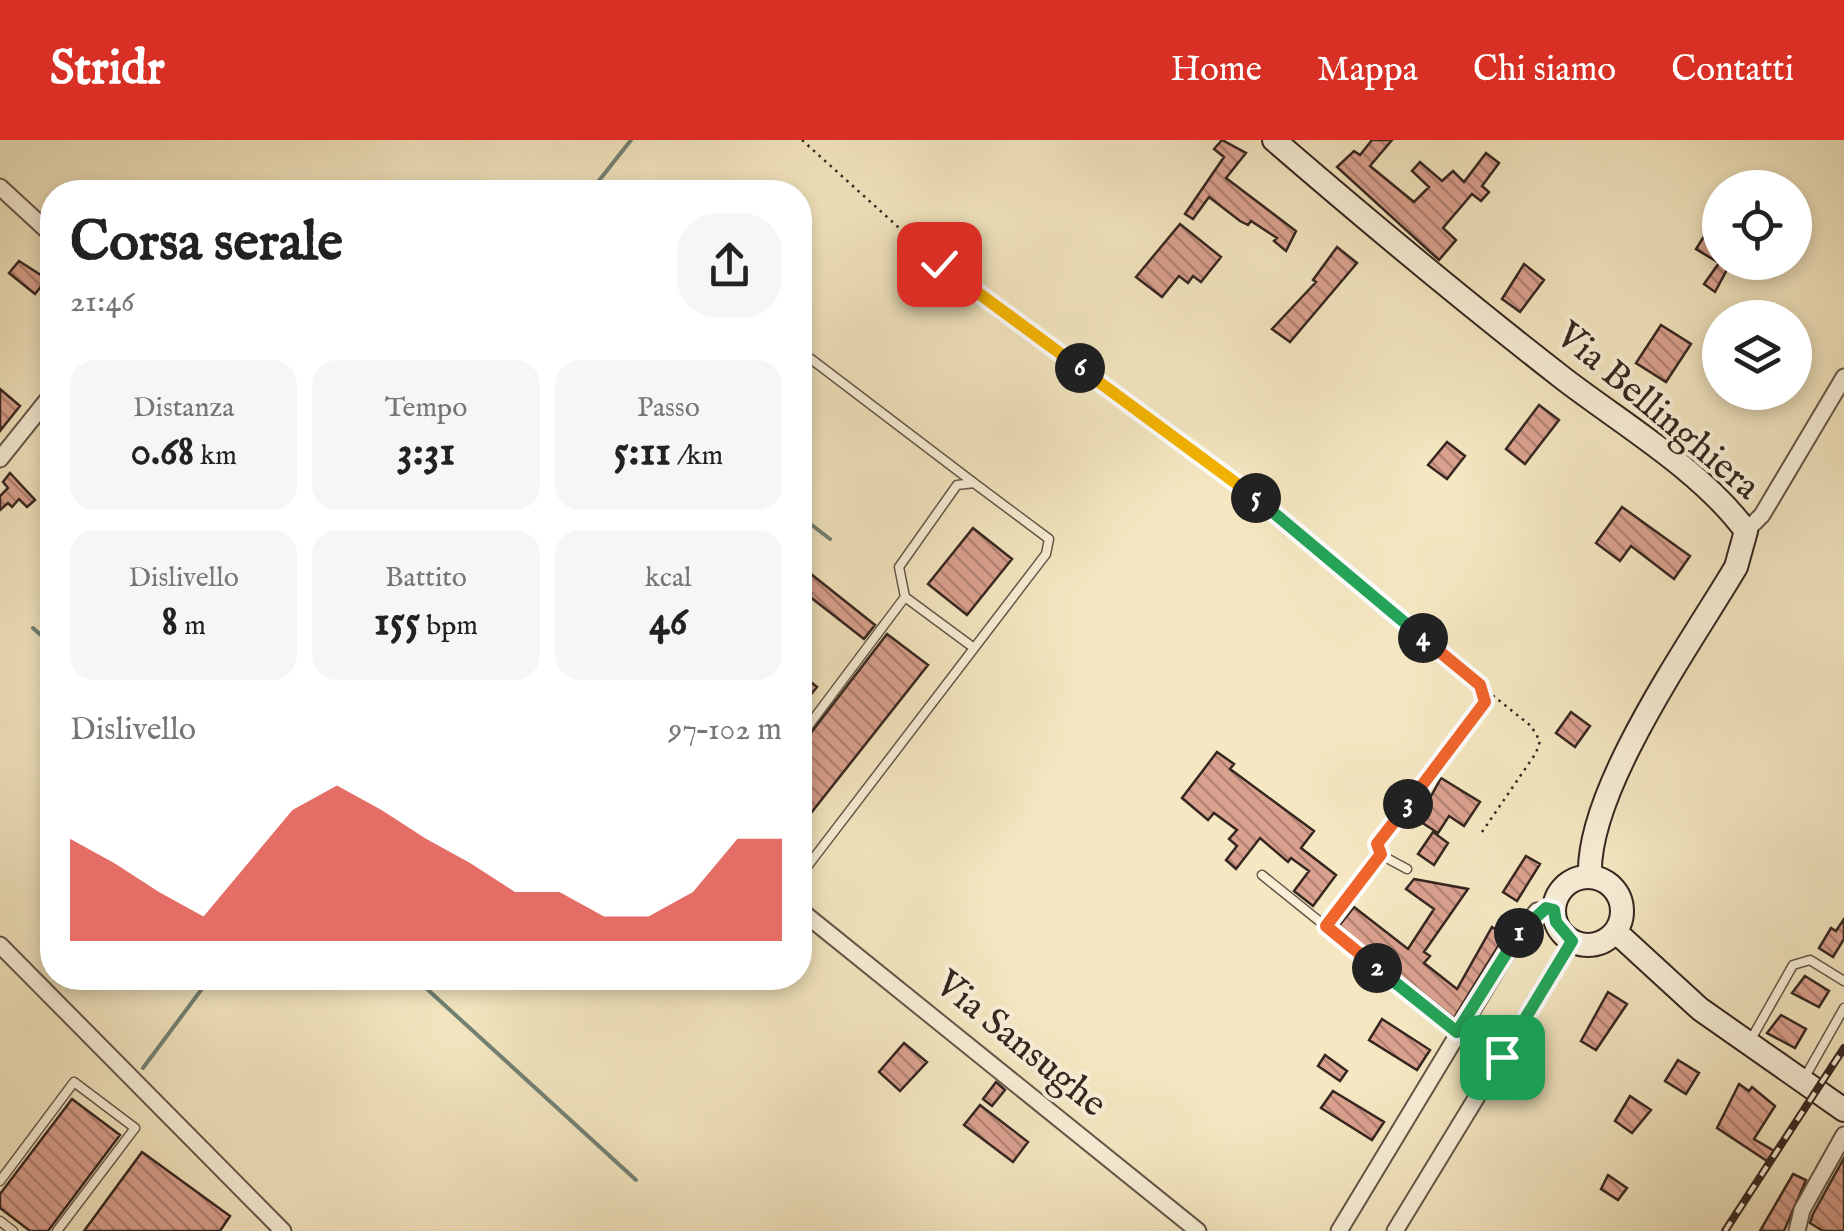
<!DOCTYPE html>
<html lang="it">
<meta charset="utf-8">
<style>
:root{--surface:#fff;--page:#f6f6f6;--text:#222;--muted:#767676;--accent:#d93025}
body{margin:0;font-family:"IM FELL English",serif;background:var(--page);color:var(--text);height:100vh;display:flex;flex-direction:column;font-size:38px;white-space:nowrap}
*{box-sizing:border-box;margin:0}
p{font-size:32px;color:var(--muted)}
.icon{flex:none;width:55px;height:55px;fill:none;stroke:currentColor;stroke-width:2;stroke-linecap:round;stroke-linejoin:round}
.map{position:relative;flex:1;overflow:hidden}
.sheet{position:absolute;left:40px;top:40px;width:772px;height:810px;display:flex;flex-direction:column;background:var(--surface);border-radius:40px;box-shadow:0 5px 15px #0003}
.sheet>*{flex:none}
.tools{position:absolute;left:1702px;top:30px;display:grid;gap:20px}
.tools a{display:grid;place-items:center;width:110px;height:110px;border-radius:50%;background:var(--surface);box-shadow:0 5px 15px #0003;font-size:50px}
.pin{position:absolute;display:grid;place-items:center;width:85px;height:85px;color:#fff;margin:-42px;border-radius:20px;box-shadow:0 5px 15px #0006}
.km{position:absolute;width:50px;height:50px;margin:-25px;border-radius:50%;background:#222;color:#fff;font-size:28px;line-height:50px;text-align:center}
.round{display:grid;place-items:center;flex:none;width:105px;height:105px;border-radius:40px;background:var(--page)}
.summary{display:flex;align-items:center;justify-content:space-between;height:170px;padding:0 30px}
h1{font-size:55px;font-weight:800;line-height:75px}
.stats{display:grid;grid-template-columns:repeat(3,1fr);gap:15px;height:170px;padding:10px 30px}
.stats div{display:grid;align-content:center;border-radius:25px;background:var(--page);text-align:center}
.stats b{font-size:42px;font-weight:800}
.stats small{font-size:28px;font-weight:400}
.stats p{font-size:28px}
.chart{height:280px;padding:20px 30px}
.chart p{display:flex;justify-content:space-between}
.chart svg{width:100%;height:180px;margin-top:10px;fill:var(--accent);opacity:.7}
header{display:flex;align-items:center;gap:60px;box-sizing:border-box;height:140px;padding:0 50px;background:var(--accent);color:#fff}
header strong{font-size:48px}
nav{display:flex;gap:55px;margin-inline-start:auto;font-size:35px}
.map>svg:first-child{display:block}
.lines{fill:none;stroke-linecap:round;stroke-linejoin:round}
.stream{stroke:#738275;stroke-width:4}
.building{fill:url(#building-back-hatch);stroke:#352620;stroke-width:2.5}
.lane-casing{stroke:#655648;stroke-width:11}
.street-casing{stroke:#655648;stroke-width:19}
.secondary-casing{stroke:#352620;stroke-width:26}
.path{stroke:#352620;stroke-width:2.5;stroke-dasharray:2.5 5;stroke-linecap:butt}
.lane{stroke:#f8efd7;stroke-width:8}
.street{stroke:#f8efd7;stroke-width:15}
.secondary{stroke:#f8efd7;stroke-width:22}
.rail-casing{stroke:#352620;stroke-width:8}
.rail{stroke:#f8efd7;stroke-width:4;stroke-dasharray:11;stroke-linecap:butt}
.split-1-casing{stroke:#fff;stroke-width:20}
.split-2-casing{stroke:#fff;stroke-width:20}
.split-3-casing{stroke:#fff;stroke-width:20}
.split-4-casing{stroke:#fff;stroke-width:20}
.split-5-casing{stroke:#fff;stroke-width:20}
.split-6-casing{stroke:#fff;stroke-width:20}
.split-7-casing{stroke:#fff;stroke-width:20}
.split-1{stroke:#22a559;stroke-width:12}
.split-2{stroke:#22a559;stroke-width:12}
.split-3{stroke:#f0652b;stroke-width:12}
.split-4{stroke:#f0652b;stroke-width:12}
.split-5{stroke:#22a559;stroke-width:12}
.split-6{stroke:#f5b400;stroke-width:12}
.split-7{stroke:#f5b400;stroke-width:12}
.labels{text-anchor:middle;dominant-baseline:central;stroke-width:8;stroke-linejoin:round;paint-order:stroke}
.street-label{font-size:38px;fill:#352620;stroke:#f8efd7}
</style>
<header>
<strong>Stridr</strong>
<nav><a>Home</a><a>Mappa</a><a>Chi siamo</a><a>Contatti</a></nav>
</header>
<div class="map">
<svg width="1844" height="1091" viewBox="0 0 1844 1091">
<defs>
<pattern id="building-back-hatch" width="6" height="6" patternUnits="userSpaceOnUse" patternTransform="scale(2.5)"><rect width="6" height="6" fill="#dba18f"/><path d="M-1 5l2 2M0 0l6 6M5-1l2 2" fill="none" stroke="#b28374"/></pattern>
</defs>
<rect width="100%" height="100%" fill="#f4e7c1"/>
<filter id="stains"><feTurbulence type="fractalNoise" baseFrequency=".002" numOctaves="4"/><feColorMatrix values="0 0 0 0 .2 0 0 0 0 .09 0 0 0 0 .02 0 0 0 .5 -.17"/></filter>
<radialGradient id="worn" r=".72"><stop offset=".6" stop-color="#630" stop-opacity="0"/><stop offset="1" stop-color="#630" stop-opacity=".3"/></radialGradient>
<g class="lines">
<path class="stream" d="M590 52 631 0
M800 376 830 399
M33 488 52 505
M415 838 636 1040
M143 928 210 838"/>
</g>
<path class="building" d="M1222 0 1246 13 1226 38 1296 91 1286 111 1274 101 1277 98 1251 81 1248 85 1240 81 1209 57 1193 79 1185 74 1224 17 1214 9Z
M1372 0H1392L1370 26 1414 62 1429 47 1412 31 1420 22 1442 41 1453 31 1464 42 1486 13 1499 23 1482 46 1489 52 1481 61 1472 54 1443 88 1456 100 1439 120 1337 27 1354 11 1360 15Z
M1180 84 1221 117 1201 142 1193 136 1188 143 1179 136 1162 157 1136 137Z
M1708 90 1720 97V122H1731L1715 152 1704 144 1719 123 1696 109Z
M1337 107 1357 123 1290 202 1272 189 1316 142 1313 140Z
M19 121 47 139 35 154 9 133Z
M1524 124 1544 140 1520 172 1502 159Z
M1661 185 1691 204 1666 242 1636 223Z
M0 249 20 266 0 291Z
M1539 265 1559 280 1525 324 1506 309Z
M1447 302 1465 316 1447 339 1428 325Z
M10 333 35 360 27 367 19 359 12 367 8 363 0 370V356L8 348 3 342Z
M1622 367 1690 416 1674 439 1631 406 1620 421 1596 403Z
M973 388 1012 419 967 475 928 444Z
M806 430 875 485 864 499 800 449Z
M887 494 928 525 800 687V607Z
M807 539 817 547 800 568V549Z
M1571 572 1590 586 1575 607 1556 593Z
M1217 612 1234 624 1230 629 1314 691 1301 708 1336 735 1313 766 1294 751 1309 731 1291 718 1288 722 1260 698 1236 729 1226 720 1237 706 1229 699 1237 690 1214 673 1208 680 1182 658Z
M1441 638 1480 662 1464 686 1449 676 1438 693 1418 680Z
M1433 692 1448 703 1434 725 1418 714Z
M1526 716 1540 724 1517 761 1503 752Z
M1414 739 1468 749 1424 812 1430 816 1424 823 1457 849 1492 787 1505 795 1454 878 1338 787 1354 767 1408 809 1434 769 1406 749Z
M1844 779V799L1833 817 1819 808 1831 788 1836 791Z
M1805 836 1829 851 1819 867 1792 853Z
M1608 852 1627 864 1596 910 1581 901Z
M1781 875 1806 889 1795 908 1767 893Z
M1382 879 1430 910 1417 930 1369 900Z
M904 903 927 922 900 951 879 932Z
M1325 915 1347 931 1340 941 1318 926Z
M1678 920 1699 933 1686 954 1665 941Z
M996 942 1005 950 992 966 983 959Z
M1739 944 1749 951 1752 947 1775 966 1754 999 1774 1011 1767 1021 1717 988Z
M1333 951 1384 982 1372 1000 1321 968Z
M1630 956 1651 970 1632 993 1615 981Z
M72 959 120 995 48 1091H30L0 1068V1054Z
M980 965 1028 1002 1013 1022 964 985Z
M142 1012 230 1076 220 1091H84Z
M1844 1018V1091H1823L1810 1083 1813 1074Z
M1793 1034 1806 1040 1784 1091H1760Z
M1608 1035 1627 1048 1618 1060 1601 1049Z"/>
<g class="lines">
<defs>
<path id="lane" d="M800 217 811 219 974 343
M800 597 905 457
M1262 735 1457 892
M800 736 1046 414 1049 399 974 343 957 345 899 427 905 457 974 508
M1326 786 1381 715 1407 729
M1750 901 1793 825 1810 820 1844 841
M1805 937 1844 868
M0 1041 74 942 135 988 57 1091
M0 1081 13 1091"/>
<path id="street" d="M0 47 52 95
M0 319 52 254
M1746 391 1762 375 1844 237
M800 770 1198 1091
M0 805 283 1091
M1339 1091 1519 793 1537 771 1554 769
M1395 1091 1572 801
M1797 1091 1802 1070 1844 995"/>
<path id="secondary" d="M1274 0C1369 82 1465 162 1564 239 1624 285 1701 330 1746 391L1736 427C1691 503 1586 650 1590 736
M1554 771a34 34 0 1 1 68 0a34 34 0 1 1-68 0Z
M1616 792 1700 869 1844 970"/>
</defs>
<use href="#lane" class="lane-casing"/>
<use href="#street" class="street-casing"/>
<use href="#secondary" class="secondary-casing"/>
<path class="path" d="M802 0 939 124 1282 378 1480 545 1485 562 1378 705
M1481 546 1531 586 1540 601 1536 613 1482 692"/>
<use href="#lane" class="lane"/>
<use href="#street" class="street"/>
<use href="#secondary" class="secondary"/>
<defs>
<path id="rail" d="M1725 1091 1844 908"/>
</defs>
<use href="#rail" class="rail-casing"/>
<use href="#rail" class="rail"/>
</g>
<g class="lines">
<defs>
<path id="split-1" d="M1502 917 1572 801 1556 782 1554 770 1546 768 1519 793"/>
<path id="split-2" d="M1377 828 1457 892 1519 793"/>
<path id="split-3" d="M1377 828 1326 786 1381 714 1377 704 1408 664"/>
<path id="split-4" d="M1408 664 1485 562 1480 545 1423 498"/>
<path id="split-5" d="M1256 358 1423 498"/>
<path id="split-6" d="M1080 228 1256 358"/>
<path id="split-7" d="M939 124 1080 228"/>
</defs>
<use href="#split-1" class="split-1-casing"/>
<use href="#split-2" class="split-2-casing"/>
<use href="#split-3" class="split-3-casing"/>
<use href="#split-4" class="split-4-casing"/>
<use href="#split-5" class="split-5-casing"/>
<use href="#split-6" class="split-6-casing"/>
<use href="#split-7" class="split-7-casing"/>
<use href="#split-1" class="split-1"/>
<use href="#split-2" class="split-2"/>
<use href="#split-3" class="split-3"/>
<use href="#split-4" class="split-4"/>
<use href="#split-5" class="split-5"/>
<use href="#split-6" class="split-6"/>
<use href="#split-7" class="split-7"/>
</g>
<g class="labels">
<g class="street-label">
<text transform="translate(1657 272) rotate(40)">Via Bellinghiera</text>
<text transform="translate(1020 905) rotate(39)">Via Sansughe</text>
</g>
</g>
<rect width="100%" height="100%" filter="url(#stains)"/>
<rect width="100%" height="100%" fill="url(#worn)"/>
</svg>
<div class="tools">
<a><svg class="icon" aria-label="locate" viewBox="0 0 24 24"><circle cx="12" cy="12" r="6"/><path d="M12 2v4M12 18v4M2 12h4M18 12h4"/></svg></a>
<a><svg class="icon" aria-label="layers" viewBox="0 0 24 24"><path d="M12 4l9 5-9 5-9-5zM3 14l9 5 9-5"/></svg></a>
</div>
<div class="pin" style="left:1502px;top:917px;background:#1e9e55"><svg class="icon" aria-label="arrive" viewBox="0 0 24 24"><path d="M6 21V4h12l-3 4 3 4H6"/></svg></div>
<div class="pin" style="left:939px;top:124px;background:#d93025"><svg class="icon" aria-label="check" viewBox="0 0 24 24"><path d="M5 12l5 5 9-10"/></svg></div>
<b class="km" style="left:1519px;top:793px">1</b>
<b class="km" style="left:1377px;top:828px">2</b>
<b class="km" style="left:1408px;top:664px">3</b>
<b class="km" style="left:1423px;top:498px">4</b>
<b class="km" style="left:1256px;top:358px">5</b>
<b class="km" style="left:1080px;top:228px">6</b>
<section class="sheet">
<div class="summary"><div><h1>Corsa serale</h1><p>21:46</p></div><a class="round"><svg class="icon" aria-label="share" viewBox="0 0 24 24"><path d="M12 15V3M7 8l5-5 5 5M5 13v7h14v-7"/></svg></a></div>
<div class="stats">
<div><p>Distanza</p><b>0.68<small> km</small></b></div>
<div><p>Tempo</p><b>3:31</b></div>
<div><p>Passo</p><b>5:11<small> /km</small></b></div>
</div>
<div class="stats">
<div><p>Dislivello</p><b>8<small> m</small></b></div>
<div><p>Battito</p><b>155<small> bpm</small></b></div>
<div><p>kcal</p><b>46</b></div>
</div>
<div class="chart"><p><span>Dislivello</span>97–102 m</p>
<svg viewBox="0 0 160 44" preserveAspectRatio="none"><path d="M0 44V19L10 25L20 32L30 38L40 25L50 12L60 6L70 12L80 19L90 25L100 32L110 32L120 38L130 38L140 32L150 19L160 19V44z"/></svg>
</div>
</section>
</div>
